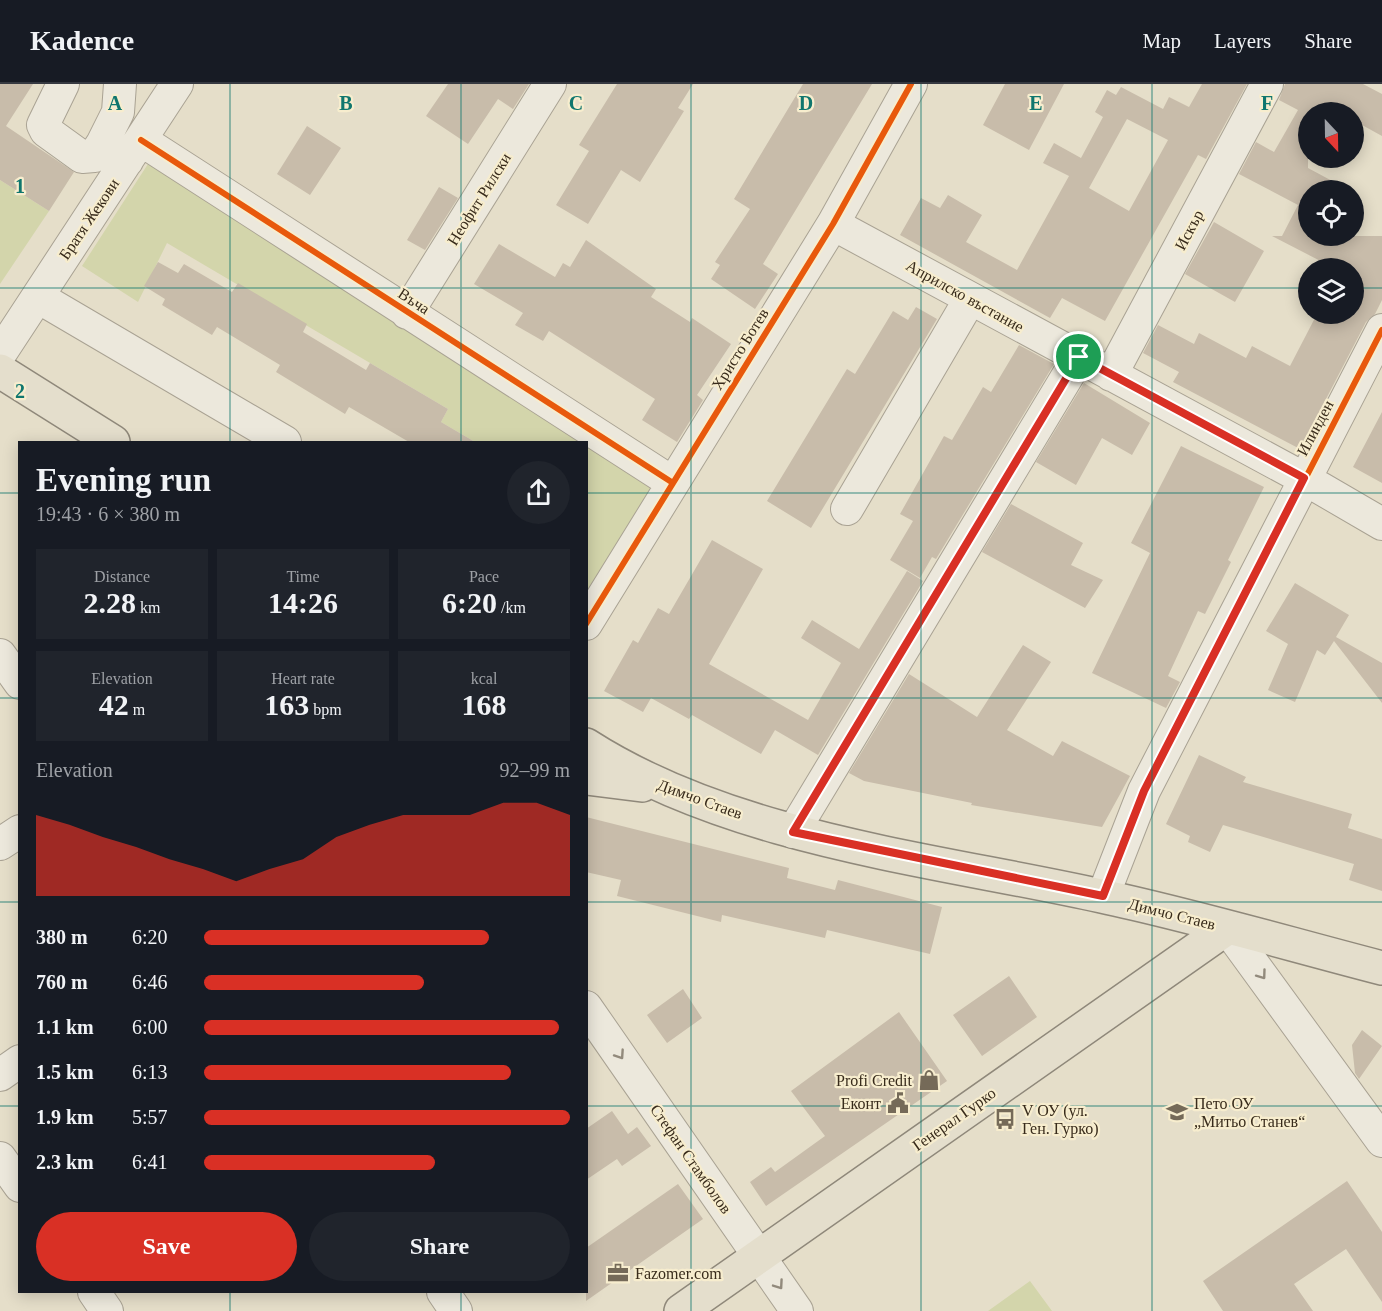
<!DOCTYPE html>
<meta charset="utf-8">
<style>
:root{--surface:#171b24;--page:#20242c;--text:#f1f3f6;--muted:#9ea1a6;--line:#363941;--accent:#d93025}
body{margin:0;font-family:"Times New Roman",serif;background:var(--page);color:var(--text);height:100vh;display:flex;flex-direction:column;font-size:22px;white-space:nowrap}
*{box-sizing:border-box;margin:0}
p{font-size:20px;color:var(--muted)}
.icon{flex:none;width:33px;height:33px;fill:none;stroke:currentColor;stroke-width:2;stroke-linecap:round;stroke-linejoin:round}
.map{position:relative;flex:1;overflow:hidden}
.panel{position:absolute;left:18px;top:357px;width:570px;height:852px;display:flex;flex-direction:column;background:var(--surface);border-radius:0px;box-shadow:0 3px 15px #0003}
.panel>*{flex:none}
.needle{width:39px;rotate:158deg}
.tools{position:absolute;left:1298px;top:18px;display:grid;gap:12px}
.tools a{display:grid;place-items:center;width:66px;height:66px;border-radius:50%;background:var(--surface);box-shadow:0 3px 15px #0003;font-size:30px}
.pin{position:absolute;display:grid;place-items:center;width:51px;height:51px;color:#fff;margin:-26px;border:3px solid #fff;border-radius:50%;box-shadow:0 2px 6px #0007}
.round{display:grid;place-items:center;flex:none;width:63px;height:63px;border-radius:32px;background:var(--page)}
.headline{display:flex;align-items:center;justify-content:space-between;height:102px;padding:0 18px}
h1{font-size:33px;font-weight:700;line-height:45px}
.stats{display:grid;grid-template-columns:repeat(3,1fr);gap:9px;height:102px;padding:6px 18px}
.stats div{display:grid;align-content:center;border-radius:0px;background:var(--page);text-align:center}
.stats b{font-size:30px;font-weight:700}
.stats small{font-size:16px;font-weight:400}
.stats p{font-size:16px}
.chart{height:168px;padding:12px 18px}
.chart p{display:flex;justify-content:space-between}
.chart svg{width:100%;height:108px;margin-top:6px;fill:var(--accent);opacity:.7}
.cta{display:flex;gap:12px;margin-top:auto;padding:12px 18px}
.cta a{flex:1;height:69px;border-radius:36px;background:var(--accent);color:#fff;font-size:24px;font-weight:700;line-height:69px;text-align:center}
.cta a+a{background:var(--page);color:var(--text)}
ul{padding:0 18px;list-style:none;font-size:20px}
li{display:grid;grid-template-columns:96px 72px 1fr;align-items:center;height:45px}
li i{height:15px;border-radius:8px;background:var(--accent)}
header{display:flex;align-items:center;gap:36px;box-sizing:border-box;height:84px;padding:0 30px;background:var(--surface);border-bottom:2px solid var(--line)}
header strong{font-size:28px}
nav{display:flex;gap:33px;margin-inline-start:auto;font-size:21px}
.map>svg:first-child{display:block}
.green{fill:#d3d5ab}
.building{fill:#c8bcaa;fill-rule:evenodd}
.lines{fill:none;stroke-linecap:round;stroke-linejoin:round}
.minor-casing{stroke:#a9a293;stroke-width:34}
.major-casing{stroke:#8f887a;stroke-width:36}
.minor{stroke:#ece8dc;stroke-width:32}
.major{stroke:#e4decc;stroke-width:33}
.cycleway-casing{stroke:#f7edce;stroke-width:10}
.cycleway{stroke:#e8590c;stroke-width:6}
.oneway{stroke:#928a7c}
.route-casing{stroke:#fff;stroke-width:12}
.route{stroke:#d93025;stroke-width:8}
.grid{fill:none;stroke:#0f766e;stroke-width:1.5;stroke-opacity:0.55}
.labels{text-anchor:middle;dominant-baseline:central;stroke-width:4.5;stroke-linejoin:round;paint-order:stroke}
.street-label{font-size:16px;fill:#382b1b;stroke:#f7edce}
.poi-label{font-size:16px;fill:#382b1b;stroke:#f7edce;text-anchor:start}
.grid-label{font-size:20px;text-anchor:middle;font-weight:bold;fill:#0f766e;stroke:#f7edce;stroke-width:4.5;stroke-linejoin:round;paint-order:stroke}
</style>
<header>
<strong>Kadence</strong>
<nav><a>Map</a><a>Layers</a><a>Share</a></nav>
</header>
<div class="map">
<svg width="1382" height="1227" viewBox="0 0 1382 1227">
<rect width="100%" height="100%" fill="#e5dec9"/>
<path class="green" d="M157 66 673 399 586 539V358H475L441 338 448 325 167 159 138 218 82 182Z
M0 96 49 127 0 200Z
M1030 1197 1052 1227H988Z"/>
<path class="building" d="M0 0H33L6 42 74 88 49 127 0 96Z
M448 0H529L513 25 498 15 468 60 426 32Z
M617 0H693L678 24 684 27 640 98 621 86 588 140 556 121 589 67 579 61Z
M803 0H872L763 180 778 190 755 225 711 195 720 181 715 178 750 125 734 115Z
M1005 0H1064L1029 66 983 41Z
M1202 0H1247L1206 75 1198 71 1105 237 1062 214 1050 234 900 151 921 114 940 124 948 111 982 131 966 158 1017 186 1069 92 1043 79 1054 59 1081 74 1103 33 1095 28 1107 6 1116 11 1121 3 1163 25 1169 13 1189 23ZM1127 35 1168 56 1129 127 1089 104Z
M1285 0H1363L1382 10V52L1353 36V28H1308V84L1349 106H1308V152H1382V216L1375 230 1366 238 1300 365 1173 298 1179 288 1143 269 1158 241 1194 260 1199 249 1246 274 1252 262 1290 282 1317 230H1353V184H1334L1272 152H1282L1298 121 1239 90 1256 58 1274 68 1298 26 1279 16Z
M307 42 341 64 310 111 277 90Z
M439 103 458 114 425 166 407 156Z
M1214 138 1264 167 1235 218 1185 190Z
M586 156 656 205 651 213 690 238 692 234 731 260 697 311 703 316 677 358 642 336 655 315 549 247 543 257 515 241 523 229 474 200 499 160 555 193 563 179 570 183Z
M158 178 178 189 184 180 232 208 238 199 307 240 303 248 366 286 370 279 448 325 441 338 475 358H409L349 323 345 330 276 288 280 281 217 243 212 251 162 221 165 215 144 202Z
M916 223 937 235 811 444 767 417 847 285 855 290 893 227 908 236Z
M1019 261 1054 280 936 475 932 473 920 494 890 476 913 437 900 430 944 352 952 356 983 303 991 308Z
M1084 299 1150 339 1132 371 1102 354 1076 401 1036 378Z
M1382 328V399L1353 383Z
M1181 362 1264 403 1228 476 1231 478 1205 530 1198 527 1168 592 1180 598 1166 624 1092 589 1150 469 1131 459Z
M1011 420 1083 459 1071 481 1103 496 1085 524 982 468Z
M712 456 763 485 709 580 808 636 841 579 801 554 812 536 859 565 907 487 923 497 818 671 775 646 761 670 692 631 689 635 651 614 643 628 604 607 633 556 638 559 658 524 669 530Z
M1295 499 1349 531 1336 553 1382 579V619L1334 557 1325 571 1317 566 1295 618 1268 606 1288 560 1266 547Z
M1023 561 1051 578 1007 646 1053 672 1062 657 1130 692 1102 743 971 721 972 719 864 697 849 689 909 590 977 633Z
M1199 671 1246 693 1243 698 1352 730 1348 744 1382 755V807L1349 796 1354 780 1223 741 1210 768 1188 758 1190 752 1166 740Z
M586 733 789 784 787 794 835 806 838 796 942 823 930 870 827 846 825 854 722 831 721 838 617 812 621 796 586 788Z
M1009 892 1037 933 982 972 953 931Z
M683 905 702 934 667 959 647 931Z
M899 928 947 997 766 1122 750 1098 771 1083 775 1088 825 1052 791 1007Z
M1362 946 1382 962 1359 995 1355 989 1352 961Z
M612 1027 628 1050 637 1043 651 1062 622 1082 617 1075 586 1096V1045Z
M1347 1097 1382 1148V1218L1346 1165 1294 1200 1313 1227H1223L1203 1197Z
M678 1100 703 1135 586 1217V1164Z"/>
<g class="lines">
<defs>
<path id="minor" d="M63 0 43 41 46 47 82 73 94 72 102 60 127 77
M141 56 673 399
M102 60 118 28 120 0
M833 140 1303 394 1382 440
M38 213 285 358
M407 229 550 0
M0 270 177 0
M1111 291 1267 0
M847 425 970 215
M586 540 833 140 911 0
M0 571 20 599
M793 748 1079 273
M0 760 20 747
M1103 812 1144 707 1382 246
M1227 844 1382 1057
M586 923 797 1227
M0 991 20 977
M0 1074 20 1102
M94 1208 107 1227
M443 1208 456 1227"/>
<path id="major" d="M0 287 113 358
M586 661C732 755 933 775 1101 812 1195 832 1289 860 1382 884
M586 694 642 701
M681 1227 1227 844"/>
</defs>
<use href="#minor" class="minor-casing"/>
<use href="#major" class="major-casing"/>
<use href="#minor" class="minor"/>
<use href="#major" class="major"/>
<defs>
<path id="cycleway" d="M141 56 673 399
M586 540 833 140 911 0
M1103 812 1144 707 1382 246"/>
</defs>
<use href="#cycleway" class="cycleway-casing"/>
<use href="#cycleway" class="cycleway"/>
</g>
<defs><path id="oneway-chevron" d="M-2-3.5L2.5 0L-2 3.5" fill="none" stroke-width="1.6" stroke-linecap="round" stroke-linejoin="round" transform="scale(1.5)"/></defs>
<g class="oneway">
<use href="#oneway-chevron" transform="translate(1262 891) rotate(54)"/>
<use href="#oneway-chevron" transform="translate(620 971) rotate(56)"/>
<use href="#oneway-chevron" transform="translate(779 1201) rotate(55)"/>
</g>
<g class="lines">
<defs>
<path id="route" d="M1079 273 1304 394 1144 707 1103 812 793 748Z"/>
</defs>
<use href="#route" class="route-casing"/>
<use href="#route" class="route"/>
</g>
<path class="grid" d="M230 0V358M461 0V358M691 0V1227M921 0V1227M1152 0V1227M0 204H1308M1353 204H1382M0 409H20M586 409H1382M0 614H20M586 614H1382M0 818H20M586 818H1382M0 1022H20M586 1022H1382M230 1208V1227M461 1208V1227"/>
<defs>
<symbol id="shop-bare" viewBox="-9 -9 18 18"><path d="M-5-2.5h2.3a2.7 3.5 0 0 1 5.4 0H5L5.5 6h-11ZM-1.5-2.5h3a1.5 2.3 0 0 0-3 0Z" fill="#756a58" stroke="#f7edce" stroke-width="2.5" paint-order="stroke"/></symbol>
<symbol id="civic-bare" viewBox="-9 -9 18 18"><path d="M-.6-6.5H3V-4.5H.6V-3L4-1V1h2V6H-6V1h2V-1L-.6-3ZM-1.2 2.5V6h2.4V2.5Z" fill="#756a58" stroke="#f7edce" stroke-width="2.5" paint-order="stroke"/></symbol>
<symbol id="school-bare" viewBox="-9 -9 18 18"><path d="M0-5L7-2L0 1L-7-2ZM-4 1L0 2.5L4 1V4Q0 6-4 4Z" fill="#756a58" stroke="#f7edce" stroke-width="2.5" paint-order="stroke"/></symbol>
<symbol id="bus-bare" viewBox="-9 -9 18 18"><path d="M-5-6H5V4H4V6H2V4H-2V6H-4V4H-5ZM-3.5-4V0h7V-4ZM-3.5 1.2v1.5H-2V1.2ZM2 1.2v1.5H3.5V1.2Z" fill="#756a58" stroke="#f7edce" stroke-width="2.5" paint-order="stroke"/></symbol>
<symbol id="office-bare" viewBox="-9 -9 18 18"><path d="M-6-3h4V-5.5h4V-3h4V5H-6ZM-1-4.5V-3h2v-1.5ZM-6 0V1H6V0Z" fill="#756a58" stroke="#f7edce" stroke-width="2.5" paint-order="stroke"/></symbol>
</defs>
<g fill-rule="evenodd">
<use href="#shop-bare" x="914" y="981" width="30" height="30"/>
<use href="#civic-bare" x="883" y="1004" width="30" height="30"/>
<use href="#school-bare" x="1162" y="1013" width="30" height="30"/>
<use href="#bus-bare" x="990" y="1020" width="30" height="30"/>
<use href="#office-bare" x="603" y="1174" width="30" height="30"/>
</g>
<g class="labels">
<g class="street-label">
<text transform="translate(479 115) rotate(-58)">Неофит Рилски</text>
<text transform="translate(89 135) rotate(-56)">Братя Жекови</text>
<text transform="translate(1189 146) rotate(-62)">Искър</text>
<text transform="translate(965 212) rotate(29)">Априлско въстание</text>
<text transform="translate(414 217) rotate(33)">Въча</text>
<text transform="translate(740 265) rotate(-58)">Христо Ботев</text>
<text transform="translate(1315 344) rotate(-62)">Илинден</text>
<text transform="translate(700 715) rotate(20)">Димчо Стаев</text>
<text transform="translate(1172 830) rotate(14)">Димчо Стаев</text>
<text transform="translate(954 1035) rotate(-35)">Генерал Гурко</text>
<text transform="translate(691 1075) rotate(55)">Стефан Стамболов</text>
</g>
<g class="poi-label">
<text x="912" y="996" text-anchor="end">Profi Credit</text>
<text x="881" y="1019" text-anchor="end">Еконт</text>
<text x="1194" y="1019">Пето ОУ<tspan x="1194" dy="18">„Митьо Станев“</tspan></text>
<text x="1022" y="1026">V ОУ (ул.<tspan x="1022" dy="18">Ген. Гурко)</tspan></text>
<text x="635" y="1189">Fazomer.com</text>
</g>
</g>
<g class="grid-label">
<text x="115" y="26">A</text>
<text x="346" y="26">B</text>
<text x="576" y="26">C</text>
<text x="806" y="26">D</text>
<text x="1036" y="26">E</text>
<text x="1267" y="26">F</text>
<text x="20" y="109">1</text>
<text x="20" y="314">2</text>
</g>
</svg>
<div class="tools">
<a><svg class="needle" viewBox="-14 -14 28 28"><path d="M0-13l5 13h-10z" fill="#e53935"/><path d="M0 13l5-13h-10z" fill="#9ea1a6"/></svg></a>
<a><svg class="icon" aria-label="locate" viewBox="0 0 24 24"><circle cx="12" cy="12" r="6"/><path d="M12 2v4M12 18v4M2 12h4M18 12h4"/></svg></a>
<a><svg class="icon" aria-label="layers" viewBox="0 0 24 24"><path d="M12 4l9 5-9 5-9-5zM3 14l9 5 9-5"/></svg></a>
</div>
<div class="pin" style="left:1079px;top:273px;background:#1e9e55"><svg class="icon" aria-label="arrive" viewBox="0 0 24 24"><path d="M6 21V4h12l-3 4 3 4H6"/></svg></div>
<section class="panel">
<div class="headline"><div><h1>Evening run</h1><p>19:43 · 6 × 380 m</p></div><a class="round"><svg class="icon" aria-label="share" viewBox="0 0 24 24"><path d="M12 15V3M7 8l5-5 5 5M5 13v7h14v-7"/></svg></a></div>
<div class="stats">
<div><p>Distance</p><b>2.28<small> km</small></b></div>
<div><p>Time</p><b>14:26</b></div>
<div><p>Pace</p><b>6:20<small> /km</small></b></div>
</div>
<div class="stats">
<div><p>Elevation</p><b>42<small> m</small></b></div>
<div><p>Heart rate</p><b>163<small> bpm</small></b></div>
<div><p>kcal</p><b>168</b></div>
</div>
<div class="chart"><p><span>Elevation</span>92–99 m</p>
<svg viewBox="0 0 160 44" preserveAspectRatio="none"><path d="M0 44V11L10 15L20 20L30 24L40 29L50 33L60 38L70 33L80 29L90 20L100 15L110 11L120 11L130 11L140 6L150 6L160 11V44z"/></svg>
</div>
<ul>
<li><b>380 m</b>6:20<i style="width:78%"></i></li>
<li><b>760 m</b>6:46<i style="width:60%"></i></li>
<li><b>1.1 km</b>6:00<i style="width:97%"></i></li>
<li><b>1.5 km</b>6:13<i style="width:84%"></i></li>
<li><b>1.9 km</b>5:57<i style="width:100%"></i></li>
<li><b>2.3 km</b>6:41<i style="width:63%"></i></li>
</ul>
<div class="cta"><a>Save</a><a>Share</a></div>
</section>
</div>
